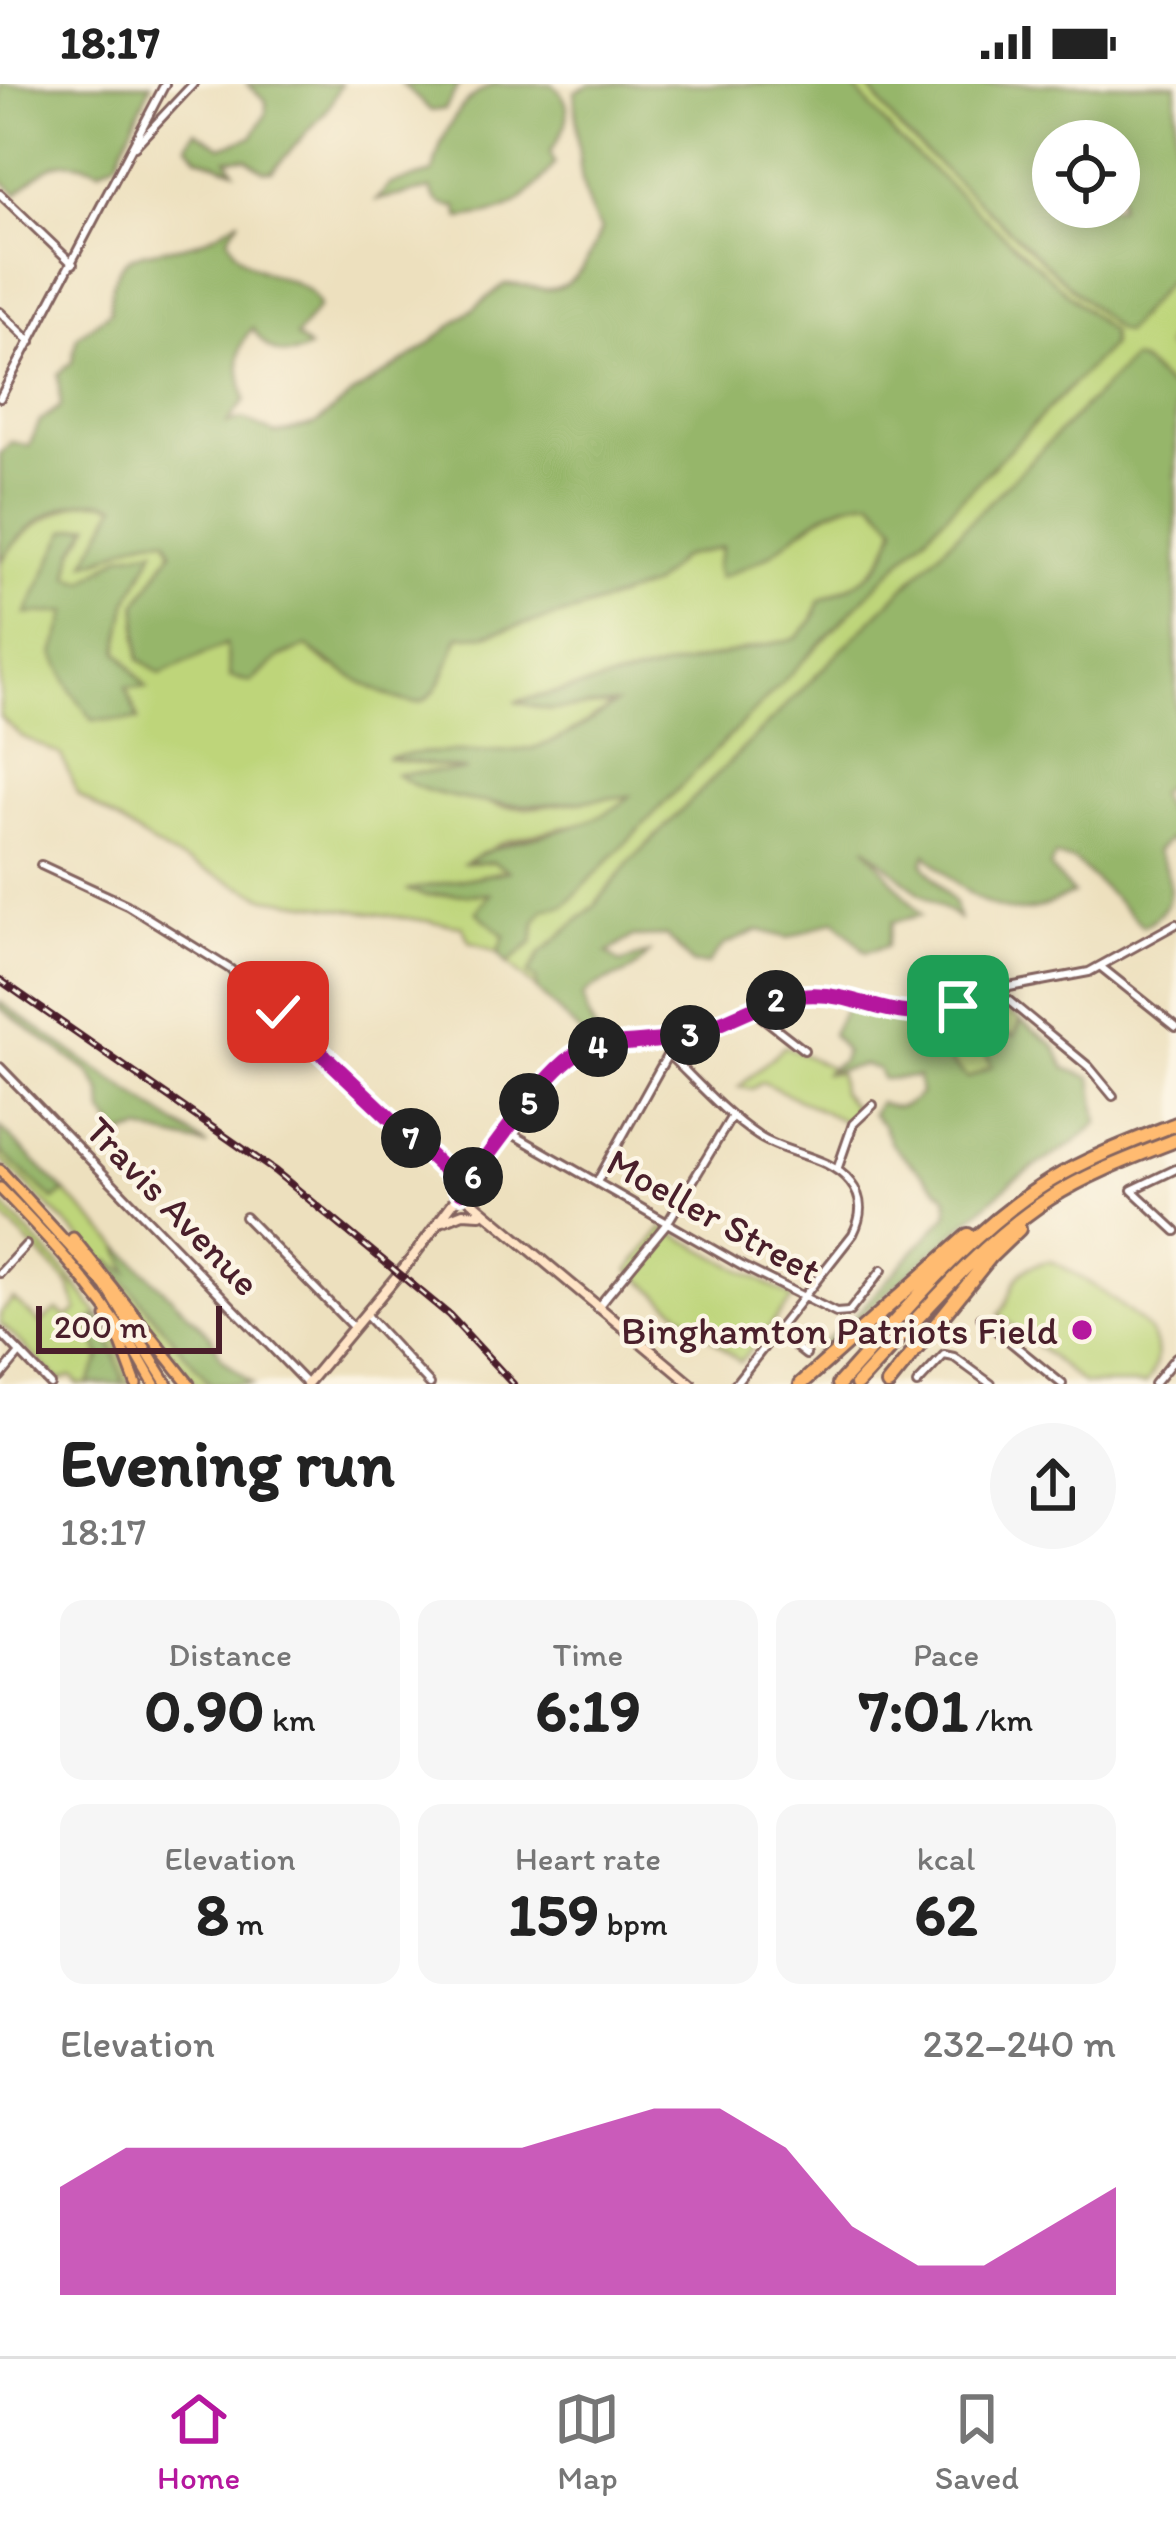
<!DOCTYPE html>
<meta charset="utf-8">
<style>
:root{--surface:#fff;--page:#f6f6f6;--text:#222;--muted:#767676;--line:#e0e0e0;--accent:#b5179e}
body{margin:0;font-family:Itim,sans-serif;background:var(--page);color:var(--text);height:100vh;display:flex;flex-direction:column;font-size:45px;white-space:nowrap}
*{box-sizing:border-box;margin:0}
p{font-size:39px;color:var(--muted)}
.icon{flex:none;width:66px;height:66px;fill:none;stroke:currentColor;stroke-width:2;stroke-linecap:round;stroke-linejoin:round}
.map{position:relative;height:1300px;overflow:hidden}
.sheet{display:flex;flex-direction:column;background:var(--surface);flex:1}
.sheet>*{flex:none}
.tools{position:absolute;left:1032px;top:36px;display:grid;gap:24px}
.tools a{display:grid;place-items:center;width:108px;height:108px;border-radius:50%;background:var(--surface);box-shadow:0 6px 30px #0003;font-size:60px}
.scale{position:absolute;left:36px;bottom:30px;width:186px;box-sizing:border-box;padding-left:12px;border:6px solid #4a1f2b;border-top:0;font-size:33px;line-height:42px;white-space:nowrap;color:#4a1f2b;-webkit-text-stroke:9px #fcf5e5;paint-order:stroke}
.pin{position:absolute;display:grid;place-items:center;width:102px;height:102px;color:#fff;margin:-51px;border-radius:24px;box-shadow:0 6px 18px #0006}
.km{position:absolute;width:60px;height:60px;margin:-30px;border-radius:50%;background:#222;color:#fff;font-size:33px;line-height:60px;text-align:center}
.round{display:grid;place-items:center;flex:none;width:126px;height:126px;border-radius:63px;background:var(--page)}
.summary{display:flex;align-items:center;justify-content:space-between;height:204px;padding:0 60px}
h1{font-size:66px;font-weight:800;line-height:90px}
.stats{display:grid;grid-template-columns:repeat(3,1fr);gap:18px;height:204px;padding:12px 60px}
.stats div{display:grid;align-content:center;border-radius:24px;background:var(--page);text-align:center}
.stats b{font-size:60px;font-weight:800}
.stats small{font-size:33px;font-weight:400}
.stats p{font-size:33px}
.chart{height:336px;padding:24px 60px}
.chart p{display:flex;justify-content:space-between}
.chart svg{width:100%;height:216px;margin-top:12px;fill:var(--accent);opacity:.7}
.status{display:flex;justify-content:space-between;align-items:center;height:84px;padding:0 60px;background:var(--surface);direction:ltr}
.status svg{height:33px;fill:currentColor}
.tabs{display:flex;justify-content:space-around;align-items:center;height:168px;border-top:3px solid var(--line);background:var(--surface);font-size:33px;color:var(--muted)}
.tabs a{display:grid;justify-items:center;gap:6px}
.tabs .current{color:var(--accent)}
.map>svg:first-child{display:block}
.green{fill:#bed57a;stroke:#847a52;stroke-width:3}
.forest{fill:#96b66a;stroke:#706a4a;stroke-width:3;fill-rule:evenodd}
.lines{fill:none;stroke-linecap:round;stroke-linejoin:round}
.minor-casing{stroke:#83635e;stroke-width:12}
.tertiary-casing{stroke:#83635e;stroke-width:12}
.secondary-casing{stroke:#83635e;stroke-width:14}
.primary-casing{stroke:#83635e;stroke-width:15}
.motorway-casing{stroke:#83635e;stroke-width:18}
.minor{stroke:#fff;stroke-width:6}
.tertiary{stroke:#fff;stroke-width:6}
.secondary{stroke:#ffe4c6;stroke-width:8}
.primary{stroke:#ffbb71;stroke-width:9}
.motorway{stroke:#ffbb71;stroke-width:12}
.rail-casing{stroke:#4a1f2b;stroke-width:8}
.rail{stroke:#fcf5e5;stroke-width:3;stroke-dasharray:9;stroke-linecap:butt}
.route-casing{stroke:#fff;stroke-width:24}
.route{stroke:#b5179e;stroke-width:15}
.poi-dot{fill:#b5179e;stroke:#fcf5e5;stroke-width:4.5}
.labels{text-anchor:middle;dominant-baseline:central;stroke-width:9;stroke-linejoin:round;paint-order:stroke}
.street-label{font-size:39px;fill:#4a1f2b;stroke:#fcf5e5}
.poi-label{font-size:39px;fill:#4a1f2b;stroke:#fcf5e5;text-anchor:end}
</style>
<div class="status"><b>18:17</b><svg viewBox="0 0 49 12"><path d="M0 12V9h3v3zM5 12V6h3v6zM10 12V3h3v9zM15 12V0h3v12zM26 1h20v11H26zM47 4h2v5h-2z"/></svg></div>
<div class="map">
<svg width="1176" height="1300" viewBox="0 0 1176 1300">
<rect width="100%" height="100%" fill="#fcf5e5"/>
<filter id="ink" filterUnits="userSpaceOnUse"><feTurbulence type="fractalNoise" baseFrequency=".00833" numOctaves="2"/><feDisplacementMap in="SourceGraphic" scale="24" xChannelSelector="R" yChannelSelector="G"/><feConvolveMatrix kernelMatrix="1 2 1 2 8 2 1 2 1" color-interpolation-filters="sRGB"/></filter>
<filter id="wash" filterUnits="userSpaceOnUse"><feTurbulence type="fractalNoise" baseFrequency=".004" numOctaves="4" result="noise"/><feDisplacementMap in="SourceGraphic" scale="48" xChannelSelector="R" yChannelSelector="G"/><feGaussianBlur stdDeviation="2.7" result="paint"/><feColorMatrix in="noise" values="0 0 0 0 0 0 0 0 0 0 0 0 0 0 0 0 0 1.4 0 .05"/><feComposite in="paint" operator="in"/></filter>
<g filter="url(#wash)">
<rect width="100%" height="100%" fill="#ede0be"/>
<path class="green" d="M851 0H866L900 45 1116 245 1124 248 1176 188V230L1166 263 1176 273V310L1141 277 630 778 595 821 540 870 537 906 507 880 533 858 535 838 544 825 1111 261V249L896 53Z
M91 415 116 421 87 477 101 476 138 454H167L172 467 137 520 139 574 160 589 226 560 251 598 280 573 307 562 330 581 434 606 459 552 484 551 653 501 681 473 723 462 720 493C774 472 814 419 873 416L896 442C882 491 862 496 820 517L813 536 798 554 518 617 551 626 618 618C590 636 558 661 524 666 480 674 436 662 391 675L477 688 398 690 501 723 529 724 633 711 606 733 503 758 468 778H493L510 786 410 806 425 811 492 810 505 852 498 868 469 857 462 842 267 814 165 768 78 711 61 671 21 652 0 633V479C22 444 53 428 91 415Z
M972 922 977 929 988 930 1000 923 1019 936 1015 952 996 946 981 961 992 982 967 995 921 945Z
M785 962 831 984 826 989H839L841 1008 855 1024 852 1033 843 1037 762 998 752 1005 739 1003Z
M0 1067 54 1115 65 1108 119 1162 130 1190 109 1178 210 1300H196L81 1154 0 1075Z
M0 1118 66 1188 116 1254 130 1300H78L71 1292 59 1296 0 1239V1230L13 1215 40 1239 57 1226 67 1233 77 1227 70 1201 0 1130Z
M663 1144 793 1214 740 1278 629 1186Z
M1049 1177C1072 1184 1133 1228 1149 1247 1161 1263 1158 1286 1146 1300H1084L999 1231C1020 1204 1005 1186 1049 1177Z"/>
<path class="forest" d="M0 0H151L117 76 99 86C58 68 47 83 17 110L0 94Z
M247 0H341L328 25 272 87H264L246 74 227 75 234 86 198 73 187 61 195 47 221 63 252 53 266 30V17Z
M402 0H459L445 25 431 27Z
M495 0H552C578 22 567 44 550 68L555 80C521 121 514 128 460 134L457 123C443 122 435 120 431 105L377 116 390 100 433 89C440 52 459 14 495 0Z
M591 0H851L896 53 1111 249V261L565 821 544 825 535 838 533 858 507 880 498 868 505 852 476 828 490 810 425 811 407 806 508 787 493 778 465 779C517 746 586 754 630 712 562 718 529 728 458 714 434 709 416 705 396 690L467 686 386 674C432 664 475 671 521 666 553 663 590 638 615 620L551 626 515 618 797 554 813 536 820 517C862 497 883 491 896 442L873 416C829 417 806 444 772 469 756 480 737 486 719 494L716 482 722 463 681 473 653 501 577 527 484 551 459 552C451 569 442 608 423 617 400 628 326 577 307 562L280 573 251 598 230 593 226 560 160 590 139 575 137 520 172 467 167 454C125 453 122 472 86 479L116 421C70 407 24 440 0 479V370L11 358 29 362 40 337 61 322 58 290 72 278 77 253 110 228C111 157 145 173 196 159 211 154 226 143 240 135L228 153C248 203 304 183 319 222L296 253 309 264C286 279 265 266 253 244 232 263 240 291 245 316L227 339 243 335 276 350 316 340 356 308 417 269 505 200C519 200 531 203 544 205 576 208 592 170 601 145 574 108 580 54 574 8Z
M866 0H1176V188L1124 249 1116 245 900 45ZM1053 57H1119V123H1053Z
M1132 275 1140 277 1176 310V693L1158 710 1176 744V758L1170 755 1156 767C1176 798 1176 825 1143 842L1075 777 1055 772 1050 783 1073 810C1059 814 1049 822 1036 825 992 837 953 798 926 770L923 780 955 820 959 835 918 808 865 762 921 831 893 838 887 862 866 868 835 836 788 854 759 846 724 861 708 880H693L666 852 632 853 607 869 621 879 649 869C627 900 609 887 583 912L589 935 598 951 583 952 537 906 536 895 528 890 540 870 595 821 630 778Z
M90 441 74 467 69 493 84 498 122 471 155 465 127 519 118 567 147 604 126 603 138 636H93L71 607 54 570 67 528 26 530 66 446Z
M0 918 208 1062 141 1046 121 1051 103 1029 102 1009 89 988 0 924Z
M848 919C870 933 893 930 916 942 924 947 930 956 937 963L957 964 951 979 968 994 992 982 981 961V946L1015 952 1021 937 1055 962 1065 984 1092 994 1098 1039 1074 1059 1015 1095 802 1285 826 1255 850 1237 948 1130 947 1113 891 1060 883 1041 872 1030 879 1018C897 1027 906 1023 920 1010L918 993 882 995 878 985 864 981 824 989 842 977 845 967 832 950Z
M0 1043 65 1108 54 1116 0 1067Z
M119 1162 211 1252 221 1274 252 1300H210L106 1175 128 1188Z
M97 1232 108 1250 124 1300H88L100 1273 89 1238Z"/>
</g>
<g filter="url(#ink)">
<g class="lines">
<defs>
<path id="minor" d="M135 62 193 0
M0 110 73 180
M0 228 31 258
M41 781 127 821 230 885 447 1088 461 1108
M997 907 1089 983 1113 1012
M753 926 804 966
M665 958 668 970C697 998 725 1030 758 1052 786 1071 829 1071 850 1098 864 1115 862 1132 853 1150L735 1300
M0 983 307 1300
M509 1048 742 1182 836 1229 849 1228 882 1186
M1176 1085 1132 1106 1176 1147
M837 1086 853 1040 873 1021
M597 1098 668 970
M245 1133 354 1244
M0 1189 26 1161
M597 1224 668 1138 732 1032
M365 1230 430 1300
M981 1234 1062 1300
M777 1248 806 1271
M0 1293 20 1269
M917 1300 944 1271 954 1273 991 1300
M1154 1300 1176 1273"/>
<path id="tertiary" d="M0 314 165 0
M1101 883 1176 943
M461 1108 549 991 579 967 665 958 780 915 806 910 850 916 898 930 938 929 1009 903 1089 888 1176 840
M0 1248 50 1300"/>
<path id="secondary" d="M443 1137 463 1129 480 1130
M307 1300 412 1174 461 1108 691 1300"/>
<path id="primary" d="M0 1086 106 1202 167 1300
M0 1104C60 1165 114 1225 154 1300
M73 1154 189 1300
M107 1233 120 1257 136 1300"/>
<path id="motorway" d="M801 1300 968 1151
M839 1300C904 1229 967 1148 1050 1097 1090 1073 1133 1057 1176 1040
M857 1300C918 1235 975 1163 1050 1114 1089 1089 1133 1073 1176 1056
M888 1300 990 1173 1019 1145"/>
</defs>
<use href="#minor" class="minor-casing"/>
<use href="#tertiary" class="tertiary-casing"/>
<use href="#secondary" class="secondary-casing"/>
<use href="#primary" class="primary-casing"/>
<use href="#motorway" class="motorway-casing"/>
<use href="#minor" class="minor"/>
<use href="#tertiary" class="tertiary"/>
<use href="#secondary" class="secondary"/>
<use href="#primary" class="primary"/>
<use href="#motorway" class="motorway"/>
<defs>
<path id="rail" d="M0 896 275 1087 449 1231 513 1300"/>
</defs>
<use href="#rail" class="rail-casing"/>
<use href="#rail" class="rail"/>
</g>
</g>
<g class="lines" filter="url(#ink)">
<defs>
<path id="route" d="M278 928 447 1088 461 1108C485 1077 554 973 586 965 621 956 656 962 694 949 731 938 767 912 806 911 867 908 890 944 958 922"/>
</defs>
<use href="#route" class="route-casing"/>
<use href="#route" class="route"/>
</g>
<circle class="poi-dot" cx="1082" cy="1246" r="12"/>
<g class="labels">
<g class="street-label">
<text transform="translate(173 1122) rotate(46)">Travis Avenue</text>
<text transform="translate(714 1132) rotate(29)">Moeller Street</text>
</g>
<g class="poi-label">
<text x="1058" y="1246">Binghamton Patriots Field</text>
</g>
</g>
</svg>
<div class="tools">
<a><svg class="icon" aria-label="locate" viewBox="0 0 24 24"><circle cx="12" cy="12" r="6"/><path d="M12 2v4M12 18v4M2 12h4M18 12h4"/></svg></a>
</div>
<div class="scale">200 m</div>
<div class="pin" style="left:958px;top:922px;background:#1e9e55"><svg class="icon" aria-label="arrive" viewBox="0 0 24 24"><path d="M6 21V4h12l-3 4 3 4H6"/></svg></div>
<div class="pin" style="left:278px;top:928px;background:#d93025"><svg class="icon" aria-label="check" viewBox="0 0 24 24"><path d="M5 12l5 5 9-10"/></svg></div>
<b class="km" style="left:776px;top:916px">2</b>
<b class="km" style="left:690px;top:951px">3</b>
<b class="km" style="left:598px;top:963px">4</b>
<b class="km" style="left:529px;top:1019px">5</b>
<b class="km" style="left:473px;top:1093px">6</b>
<b class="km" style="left:411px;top:1054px">7</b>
</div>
<section class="sheet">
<div class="summary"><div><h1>Evening run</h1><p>18:17</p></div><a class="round"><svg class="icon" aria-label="share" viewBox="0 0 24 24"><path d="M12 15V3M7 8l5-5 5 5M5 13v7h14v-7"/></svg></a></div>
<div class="stats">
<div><p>Distance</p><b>0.90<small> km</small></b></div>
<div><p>Time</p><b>6:19</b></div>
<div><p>Pace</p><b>7:01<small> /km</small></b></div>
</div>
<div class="stats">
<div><p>Elevation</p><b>8<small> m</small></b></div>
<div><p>Heart rate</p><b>159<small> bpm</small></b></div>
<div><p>kcal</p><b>62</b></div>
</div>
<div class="chart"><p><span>Elevation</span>232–240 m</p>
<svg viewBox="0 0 160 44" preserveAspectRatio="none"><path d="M0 44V22L10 14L20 14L30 14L40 14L50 14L60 14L70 14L80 10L90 6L100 6L110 14L120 30L130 38L140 38L150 30L160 22V44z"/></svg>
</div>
</section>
<nav class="tabs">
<a class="current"><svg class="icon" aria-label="home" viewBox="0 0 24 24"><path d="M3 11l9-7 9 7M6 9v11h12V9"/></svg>Home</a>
<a><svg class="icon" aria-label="map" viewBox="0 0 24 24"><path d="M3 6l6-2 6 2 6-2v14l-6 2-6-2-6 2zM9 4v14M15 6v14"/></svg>Map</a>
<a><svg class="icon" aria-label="saved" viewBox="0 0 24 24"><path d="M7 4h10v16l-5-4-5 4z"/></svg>Saved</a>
</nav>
